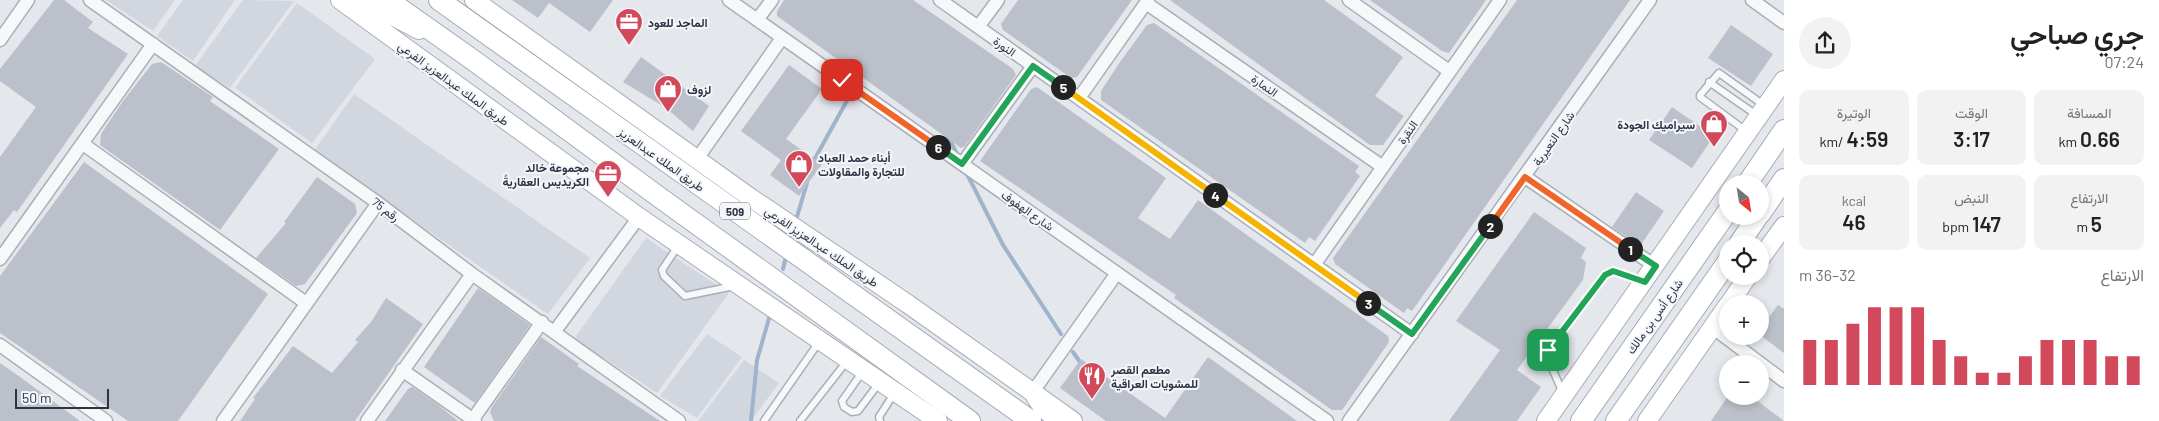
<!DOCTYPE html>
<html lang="ar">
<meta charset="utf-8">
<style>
:root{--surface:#fff;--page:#f2f2f2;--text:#202124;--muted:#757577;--accent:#d1495b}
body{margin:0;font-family:Barlow,Vazirmatn,sans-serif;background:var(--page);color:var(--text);direction:rtl;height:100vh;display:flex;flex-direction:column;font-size:19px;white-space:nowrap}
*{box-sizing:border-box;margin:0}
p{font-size:16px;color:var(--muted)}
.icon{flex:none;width:28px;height:28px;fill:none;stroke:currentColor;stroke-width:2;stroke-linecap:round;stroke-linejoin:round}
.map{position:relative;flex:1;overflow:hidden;direction:ltr}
.side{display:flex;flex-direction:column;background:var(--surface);width:375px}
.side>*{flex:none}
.needle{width:32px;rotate:150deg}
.controls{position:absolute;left:1719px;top:175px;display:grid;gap:10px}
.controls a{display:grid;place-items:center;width:50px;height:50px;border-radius:50%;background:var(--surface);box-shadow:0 2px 8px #0003;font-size:25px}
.scale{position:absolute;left:15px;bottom:12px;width:94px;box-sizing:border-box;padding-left:5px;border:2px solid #2b3445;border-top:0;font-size:14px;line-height:18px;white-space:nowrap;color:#2b3445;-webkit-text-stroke:4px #f4f6f9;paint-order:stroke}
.pin{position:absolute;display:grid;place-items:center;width:42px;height:42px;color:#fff;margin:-21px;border-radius:10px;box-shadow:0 2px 8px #0006}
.km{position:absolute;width:25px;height:25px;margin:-12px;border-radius:50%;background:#222;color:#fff;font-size:14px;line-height:25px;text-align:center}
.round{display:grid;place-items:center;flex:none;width:52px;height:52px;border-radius:26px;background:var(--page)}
.headline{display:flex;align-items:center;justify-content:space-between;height:85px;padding:0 15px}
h1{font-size:28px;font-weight:600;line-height:38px}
.metrics{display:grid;grid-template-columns:repeat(3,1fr);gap:8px;height:85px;padding:5px 15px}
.metrics div{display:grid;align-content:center;border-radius:10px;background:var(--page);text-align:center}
.metrics b{font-size:21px;font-weight:600}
.metrics small{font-size:14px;font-weight:400}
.metrics p{font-size:14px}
.chart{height:140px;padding:10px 15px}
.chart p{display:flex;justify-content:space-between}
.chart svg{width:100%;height:90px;margin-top:5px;stroke:var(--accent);stroke-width:6}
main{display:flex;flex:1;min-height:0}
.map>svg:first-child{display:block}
.built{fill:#d2d6de}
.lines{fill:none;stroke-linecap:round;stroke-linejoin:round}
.stream{stroke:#9fb4cc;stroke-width:4}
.building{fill:#bbc0ca}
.lane-casing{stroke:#a9aeb7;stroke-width:9}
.street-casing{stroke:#a9aeb7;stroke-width:15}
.secondary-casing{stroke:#a9aeb7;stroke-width:20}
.primary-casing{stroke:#a3abb8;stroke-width:22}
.lane{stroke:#f7f8fa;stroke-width:6}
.street{stroke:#f7f8fa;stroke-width:12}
.secondary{stroke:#fff;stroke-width:18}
.primary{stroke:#fff;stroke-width:20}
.split-1-casing{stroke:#fff;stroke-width:10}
.split-2-casing{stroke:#fff;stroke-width:10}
.split-3-casing{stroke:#fff;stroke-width:10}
.split-4-casing{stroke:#fff;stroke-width:10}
.split-5-casing{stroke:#fff;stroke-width:10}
.split-6-casing{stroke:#fff;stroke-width:10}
.split-7-casing{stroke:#fff;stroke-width:10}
.split-1{stroke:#22a559;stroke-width:6}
.split-2{stroke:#f0652b;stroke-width:6}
.split-3{stroke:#22a559;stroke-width:6}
.split-4{stroke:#f5b400;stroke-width:6}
.split-5{stroke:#f5b400;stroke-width:6}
.split-6{stroke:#22a559;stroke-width:6}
.split-7{stroke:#f0652b;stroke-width:6}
.labels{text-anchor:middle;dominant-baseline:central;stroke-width:4;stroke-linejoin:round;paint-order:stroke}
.shield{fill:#f4f6f9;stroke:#676e7b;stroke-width:1}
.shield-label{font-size:11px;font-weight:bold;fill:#2b3445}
.poi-label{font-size:12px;font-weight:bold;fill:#2b3445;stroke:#f4f6f9;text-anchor:start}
.street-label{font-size:12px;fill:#2b3445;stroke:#f4f6f9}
</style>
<main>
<section class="side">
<div class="headline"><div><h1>جري صباحي</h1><p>07:24</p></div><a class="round"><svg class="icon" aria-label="share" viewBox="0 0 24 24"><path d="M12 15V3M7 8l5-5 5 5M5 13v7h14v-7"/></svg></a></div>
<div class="metrics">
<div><p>المسافة</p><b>0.66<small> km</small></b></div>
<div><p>الوقت</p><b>3:17</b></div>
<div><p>الوتيرة</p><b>4:59<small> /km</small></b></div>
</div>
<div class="metrics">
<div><p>الارتفاع</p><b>5<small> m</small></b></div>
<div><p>النبض</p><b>147<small> bpm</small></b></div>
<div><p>kcal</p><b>46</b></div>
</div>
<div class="chart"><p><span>الارتفاع</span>32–36 m</p>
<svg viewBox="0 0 160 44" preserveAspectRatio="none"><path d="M5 44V22M15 44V22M25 44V14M35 44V6M45 44V6M55 44V6M65 44V22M75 44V30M85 44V38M95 44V38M105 44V30M115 44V22M125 44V22M135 44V22M145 44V30M155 44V30"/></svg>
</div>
</section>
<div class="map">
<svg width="1784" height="421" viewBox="0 0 1784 421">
<rect width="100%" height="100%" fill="#e4e7ec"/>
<path class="built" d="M106 0H175L153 31Z
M183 0H235L193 61 157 36Z
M243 0 294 1 230 88 195 66Z
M297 3 375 59 312 143 235 88Z
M354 94 590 258 548 314 314 151Z
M646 238 729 293 657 393 604 358H599L574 339Z
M707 334 742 357 697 418 660 396Z
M744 360 779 383 751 421H698Z"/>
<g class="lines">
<path class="stream" d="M948 136 957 154
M813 162 849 97
M967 174 1003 245 1061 334
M796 220 807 183
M783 269 786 256
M1073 352 1082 365
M751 421 757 360 770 315"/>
</g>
<path class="building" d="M54 0H64L93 22 88 28 128 54 17 212 14 210 0 228V157L36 107 0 81V69Z
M512 0H613L590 32 549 3 538 18Z
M784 0H913L1013 69 1016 75 965 146 961 148 777 16V11Z
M1018 0H1132L1077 77 1071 78 1003 30 1001 24Z
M1170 0H1324L1403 57 1375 96 1404 116 1383 145H1370Z
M1370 0H1486L1449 53 1442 51Z
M1517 0H1630L1412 311 1407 308 1404 313 1335 264 1333 258Z
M1154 23 1359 166 1355 172 1360 176 1315 241 1309 237 1305 243 1101 100V91L1120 62 1147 25Z
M1731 25 1773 54 1751 86 1708 58Z
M641 57 709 106 693 131 666 108 623 82Z
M161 62 213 97 210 101 279 149 220 230 100 145 101 134 123 101 152 64Z
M789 65 822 89 786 139 822 164 799 196 770 175 781 160 741 131Z
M1037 87 1166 178 1138 218 1170 239 1198 200 1388 336 1389 342 1342 410H1332L1174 298 1176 295 980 161 1031 89Z
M1672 107 1714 136 1692 168 1649 140Z
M84 162 268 294 178 421H128L0 333V276Z
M317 177 355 204 357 213 305 284 296 286 256 258 286 223 284 222Z
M1636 192 1664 211 1640 246 1612 227Z
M1534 212 1586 248 1581 258 1586 262 1583 280 1517 370 1541 387 1517 421H1449L1500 350 1456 321Z
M478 288 530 325 475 403 424 367Z
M386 298 423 324 355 421H240L255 399 253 398 293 346 332 373 358 342 355 340 371 322Z
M1778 305 1784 309V353L1760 335V329Z
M541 337 579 364 577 366 660 421H494L490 412 492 407Z
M1208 357 1297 421H1106L1060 388 1081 359 1165 418Z
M0 363 20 377 80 421H0Z
M412 387 437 404 458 421H385L408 389Z
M1728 396H1751L1784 421H1711Z"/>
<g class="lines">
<defs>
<path id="lane" d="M1709 82 1758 116
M1746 131 1700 97V95L1719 73 1765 106
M678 246 662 270 664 276 685 296 734 286
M863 371 842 401 844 407 852 412 858 411 879 383
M1563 393 1547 357 1548 350 1605 275 1613 271 1641 281
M764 421 819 342
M800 421 847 361
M880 421 879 417 895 392"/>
<path id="street" d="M90 0 378 203 472 274 679 421
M729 0 1327 421
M940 0 1412 334
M1349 0 1449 71
M1752 0 1784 23
M1146 3 1383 167
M757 20 772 0
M978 27 998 0
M0 40 28 0
M1079 98 1148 0
M83 144 306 303
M697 159 782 38
M962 164 1033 66
M1525 177 1655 266
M0 259 153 44
M1314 265 1500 0
M1712 327 1784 381
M555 331 639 217
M0 345 106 421
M402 370 475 421
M1032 393 1117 273
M473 419 542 322
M223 421 378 203
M367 421 472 274
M1349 421 1650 0"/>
<path id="secondary" d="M340 0 639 217 938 421
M362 0 419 30
M474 0 751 198 908 304 1073 421
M1760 259 1784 226
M1729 304 1748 276
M1546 421 1784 80
M1647 421 1728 305"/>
<path id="primary" d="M388 0 473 60 659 197 970 421
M439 0 1031 421
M1747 184 1784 130
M1760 214 1784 179
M1739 244 1758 216
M1036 396 1044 408 1061 421
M1581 421 1728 211
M1616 421 1728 261"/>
</defs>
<use href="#lane" class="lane-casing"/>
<use href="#street" class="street-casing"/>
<use href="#secondary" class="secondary-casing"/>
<use href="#primary" class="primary-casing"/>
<use href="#lane" class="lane"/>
<use href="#street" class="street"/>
<use href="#secondary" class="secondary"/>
<use href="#primary" class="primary"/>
</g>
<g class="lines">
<defs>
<path id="split-1" d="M1548 350 1605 275 1613 271 1645 282 1656 266 1630 249"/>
<path id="split-2" d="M1490 226 1525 177 1630 249"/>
<path id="split-3" d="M1368 303 1412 334 1490 226"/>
<path id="split-4" d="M1215 195 1368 303"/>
<path id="split-5" d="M1063 87 1215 195"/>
<path id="split-6" d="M938 147 962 164 1033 66 1063 87"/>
<path id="split-7" d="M842 80 938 147"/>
</defs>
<use href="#split-1" class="split-1-casing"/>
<use href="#split-2" class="split-2-casing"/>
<use href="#split-3" class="split-3-casing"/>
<use href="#split-4" class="split-4-casing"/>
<use href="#split-5" class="split-5-casing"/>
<use href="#split-6" class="split-6-casing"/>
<use href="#split-7" class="split-7-casing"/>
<use href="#split-1" class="split-1"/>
<use href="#split-2" class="split-2"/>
<use href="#split-3" class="split-3"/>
<use href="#split-4" class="split-4"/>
<use href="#split-5" class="split-5"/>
<use href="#split-6" class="split-6"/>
<use href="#split-7" class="split-7"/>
</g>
<defs>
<symbol id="office-pin" viewBox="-11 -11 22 30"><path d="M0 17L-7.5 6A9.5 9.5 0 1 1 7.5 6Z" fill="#d1495b" stroke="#f4f6f9"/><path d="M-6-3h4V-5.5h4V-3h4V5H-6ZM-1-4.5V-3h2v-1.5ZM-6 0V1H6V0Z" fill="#fff"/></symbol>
<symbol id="shop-pin" viewBox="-11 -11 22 30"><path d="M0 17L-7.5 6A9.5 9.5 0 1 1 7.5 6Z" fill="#d1495b" stroke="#f4f6f9"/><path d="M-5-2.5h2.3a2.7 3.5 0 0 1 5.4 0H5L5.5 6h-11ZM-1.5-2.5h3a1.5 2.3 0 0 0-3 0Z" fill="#fff"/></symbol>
<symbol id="restaurant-pin" viewBox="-11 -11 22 30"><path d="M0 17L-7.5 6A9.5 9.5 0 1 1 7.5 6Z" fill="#d1495b" stroke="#f4f6f9"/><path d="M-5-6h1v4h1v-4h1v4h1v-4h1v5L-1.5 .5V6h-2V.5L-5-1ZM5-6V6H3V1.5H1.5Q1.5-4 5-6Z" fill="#fff"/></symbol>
</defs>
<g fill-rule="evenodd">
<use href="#office-pin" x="613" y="6" width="32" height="43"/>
<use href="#shop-pin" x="652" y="73" width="32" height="43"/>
<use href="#shop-pin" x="1698" y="108" width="32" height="43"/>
<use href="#shop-pin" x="783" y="148" width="32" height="43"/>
<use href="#office-pin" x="592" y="158" width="32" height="43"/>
<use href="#restaurant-pin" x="1076" y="360" width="32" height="43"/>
</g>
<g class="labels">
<rect class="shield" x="720" y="202.5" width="30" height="17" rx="4"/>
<g class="shield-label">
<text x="735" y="211">509</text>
</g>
<g class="poi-label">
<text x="648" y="22">الماجد للعود</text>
<text x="687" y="89">لزوف</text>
<text x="1695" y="124" text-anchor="end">سيراميك الجودة</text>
<text x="818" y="157">أبناء حمد العباد<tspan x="818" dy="14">للتجارة والمقاولات</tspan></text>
<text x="589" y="167" text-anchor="end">مجموعة خالد<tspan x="589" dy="14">الكريديس العقاريةً</tspan></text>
<text x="1111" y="369">مطعم القصر<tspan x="1111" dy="14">للمشويات العراقية</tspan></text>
</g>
<g class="street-label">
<text transform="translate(1005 46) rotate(35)">النورة</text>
<text transform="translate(454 83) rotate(36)">طريق الملك عبدالعزيز الفرعي</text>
<text transform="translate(1265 85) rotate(35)">النمارة</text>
<text transform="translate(1407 132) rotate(-55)">النقرة</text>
<text transform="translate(1553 138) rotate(-55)">شارع النعيرية</text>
<text transform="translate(662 159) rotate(35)">طريق الملك عبدالعزيز</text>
<text transform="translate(386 209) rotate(37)">رقم 75</text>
<text transform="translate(1028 210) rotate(35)">شارع الهفوف</text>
<text transform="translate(822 246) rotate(34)">طريق الملك عبدالعزيز الفرعي</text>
<text transform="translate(1654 316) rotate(-55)">شارع أنس بن مالك</text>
</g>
</g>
</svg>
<div class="controls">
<a><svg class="needle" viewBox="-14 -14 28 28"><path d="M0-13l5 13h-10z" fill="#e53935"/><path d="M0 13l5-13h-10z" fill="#757577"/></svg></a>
<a><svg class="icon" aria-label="locate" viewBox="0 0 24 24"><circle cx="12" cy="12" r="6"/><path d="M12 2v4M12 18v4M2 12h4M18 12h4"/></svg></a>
<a>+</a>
<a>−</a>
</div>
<div class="scale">50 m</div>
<div class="pin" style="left:1548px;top:350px;background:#1e9e55"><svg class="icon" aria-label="arrive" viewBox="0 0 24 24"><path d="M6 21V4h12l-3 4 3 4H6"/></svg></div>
<div class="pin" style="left:842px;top:80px;background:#d93025"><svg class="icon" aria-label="check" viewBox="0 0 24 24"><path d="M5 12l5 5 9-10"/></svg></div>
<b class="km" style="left:1630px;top:249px">1</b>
<b class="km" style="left:1490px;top:226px">2</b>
<b class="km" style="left:1368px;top:303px">3</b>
<b class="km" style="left:1215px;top:195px">4</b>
<b class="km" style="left:1063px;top:87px">5</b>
<b class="km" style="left:938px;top:147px">6</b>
</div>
</main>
